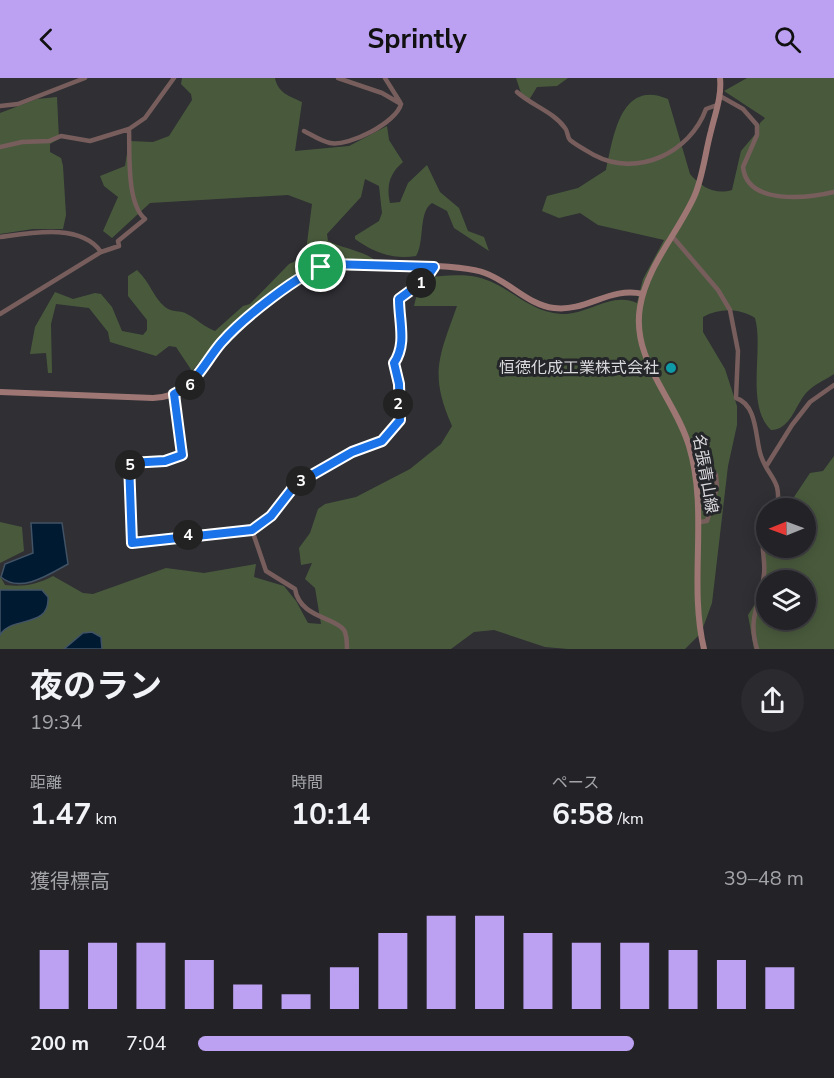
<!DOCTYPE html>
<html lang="ja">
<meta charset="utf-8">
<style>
:root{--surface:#232327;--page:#2b2b2f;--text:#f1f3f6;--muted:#a3a4a7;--line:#404044;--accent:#bca0f2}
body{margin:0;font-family:"Nunito Sans","Noto Sans JP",sans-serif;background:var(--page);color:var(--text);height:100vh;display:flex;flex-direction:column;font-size:22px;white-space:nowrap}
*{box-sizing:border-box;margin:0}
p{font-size:20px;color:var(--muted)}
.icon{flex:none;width:33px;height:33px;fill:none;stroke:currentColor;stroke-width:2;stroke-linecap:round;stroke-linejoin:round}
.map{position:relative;height:571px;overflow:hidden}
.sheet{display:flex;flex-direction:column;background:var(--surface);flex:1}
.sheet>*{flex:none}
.needle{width:39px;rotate:269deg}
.controls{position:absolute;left:756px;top:420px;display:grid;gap:12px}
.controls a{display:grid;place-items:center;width:60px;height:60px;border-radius:50%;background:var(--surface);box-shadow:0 3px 15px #0003,0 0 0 2px var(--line);font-size:30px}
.pin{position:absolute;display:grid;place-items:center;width:51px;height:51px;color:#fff;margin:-26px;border:3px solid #fff;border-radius:50%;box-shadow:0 2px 6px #0007}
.km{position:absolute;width:30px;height:30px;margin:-15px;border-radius:50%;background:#222;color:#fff;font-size:16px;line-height:30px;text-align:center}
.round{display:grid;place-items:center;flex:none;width:63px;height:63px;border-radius:32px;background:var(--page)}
.summary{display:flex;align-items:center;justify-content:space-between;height:102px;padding:0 30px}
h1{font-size:33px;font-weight:700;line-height:45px}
.metrics{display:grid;grid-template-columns:repeat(3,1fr);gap:9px;height:102px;padding:6px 30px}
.metrics div{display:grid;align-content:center}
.metrics b{font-size:30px;font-weight:700}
.metrics small{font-size:16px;font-weight:400}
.metrics p{font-size:16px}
.chart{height:168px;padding:12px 30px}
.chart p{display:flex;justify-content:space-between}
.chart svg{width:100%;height:108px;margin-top:6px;stroke:var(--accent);stroke-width:6}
ul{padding:0 30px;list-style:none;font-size:20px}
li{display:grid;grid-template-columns:96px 72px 1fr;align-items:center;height:45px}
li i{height:15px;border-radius:8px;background:var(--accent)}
header{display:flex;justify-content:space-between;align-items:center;height:78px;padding:0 30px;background:var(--accent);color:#111;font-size:27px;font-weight:700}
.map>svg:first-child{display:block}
.green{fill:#495a3c}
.water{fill:#001a32;stroke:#415365;stroke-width:1.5}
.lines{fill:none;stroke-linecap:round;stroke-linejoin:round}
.street{stroke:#775e5c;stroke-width:4.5}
.secondary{stroke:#9e7775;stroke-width:6}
.route-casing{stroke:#fff;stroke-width:12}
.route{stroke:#1a73e8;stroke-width:8}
.culture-dot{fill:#0f9aa8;stroke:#25262a;stroke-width:2}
.labels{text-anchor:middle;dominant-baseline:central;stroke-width:6;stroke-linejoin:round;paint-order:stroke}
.poi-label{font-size:16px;fill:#d9d9dc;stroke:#25262a;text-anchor:end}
.street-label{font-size:16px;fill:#d9d9dc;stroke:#25262a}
</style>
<header><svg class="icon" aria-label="back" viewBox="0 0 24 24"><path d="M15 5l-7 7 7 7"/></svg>Sprintly<svg class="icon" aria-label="search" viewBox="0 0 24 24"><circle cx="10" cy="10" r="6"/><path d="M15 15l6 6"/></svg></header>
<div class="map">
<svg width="834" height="571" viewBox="0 0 834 571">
<rect width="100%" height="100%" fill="#2f2f34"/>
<path class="green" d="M182 0H275C278 15 289 18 302 24L295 73 349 68 387 48 389 62 403 84C390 95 386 107 390 125L400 124 408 105 427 87 440 114 459 130 468 153 484 159 489 173 454 150 447 133 432 125C418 134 425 164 416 178 393 182 373 174 355 161V158L379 143 382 135 379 108 365 101 361 119 327 156 328 163C344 171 361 172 375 182L330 180 313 187 244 237 218 262 192 293 176 269 169 268 156 278 110 264 108 254 89 230 56 226 51 246 52 295H48L46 275 30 276 35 249 55 214 73 221 95 215 101 216 112 229 122 253 143 257 147 252V242L128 218V198L137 192C150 204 153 219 165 229 172 235 181 232 187 236 197 241 204 249 215 253L243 228 250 226 289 186 300 181 306 173 312 126 288 117 150 125 112 160 103 153 118 119 104 108 100 98 125 88 129 63 153 64 169 58 192 22 191 16 181 6Z
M516 0H568L557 8 537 9 529 22 522 18Z
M747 0H834V296C825 302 813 307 806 315 795 328 790 352 771 352 745 327 764 272 755 240 739 230 719 230 703 239V254L725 291 737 328V347L728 388 712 525 701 555 685 571H568L545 569 494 552 474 554 451 571H0V498L5 507C23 509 36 507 53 498L83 515 93 516 166 490 204 495 256 486 254 499 284 508 296 523 308 545 321 546 315 510 305 501 312 485 301 487 299 470 310 455 318 431 325 426 356 419 410 391 441 366 452 348C429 296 439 279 457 228H414L421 199C438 199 461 195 477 199 508 206 528 234 561 236 588 237 612 213 637 225L643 201 664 162 598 147 580 135 559 140 542 133 547 118 578 110 606 92C613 61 620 0 668 21L690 96C701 109 715 117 732 112L741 73 757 54 760 45 765 40 724 13Z
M57 19 59 61 50 66V74L61 80 63 88 66 137 63 151H33L0 156V35L37 21Z
M834 378V571H754L748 537 766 509V542H806V502L766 504 762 469 766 461V470H806V430H782L788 428 810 395 823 393Z
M0 444 22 449 24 473 0 485Z"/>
<path class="water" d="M31 445H62L68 486C50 496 20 516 1 499L5 486 33 475Z
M0 512H42L48 519C50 551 12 537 0 557Z
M92 554 101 559 102 571H64L83 555Z"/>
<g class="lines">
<path class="street" d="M338 0 382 15 401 26
M385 0 400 24
M517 14C531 27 554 34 565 50 568 53 567 59 570 62 576 67 587 73 594 77 637 100 690 75 706 31L717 27
M720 18 743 31 757 47V57L743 89C747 128 809 120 834 114
M0 28 18 26 85 0
M304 53C312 57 321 63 330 65 349 69 397 44 401 26
M0 69 22 64 49 63 61 58 90 63 129 51 145 40 174 0
M672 158 718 212 730 232 738 273 736 320C758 327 755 361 761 378 769 401 782 401 777 430
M0 159C30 155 81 145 101 174
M0 236 101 174 119 168 118 163 145 141C126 125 130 74 129 51
M174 316 182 377 165 383 129 385 132 465 181 458 252 452 271 438 295 406 352 374 382 363 400 342C397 322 398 304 394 285L401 275 399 221 425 202 434 189
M690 369 696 372 716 397 717 409 707 443 700 444
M767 387 792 347 810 324 834 307
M252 452 266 493 295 511C300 540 335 539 344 552 347 557 347 565 347 571
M757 571C747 538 761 526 764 496 766 481 759 468 766 454"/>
<path class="secondary" d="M0 314 153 320C192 319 202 286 225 261 244 239 302 193 330 187 357 184 463 186 485 195 510 204 528 227 554 230 587 234 610 208 643 216
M704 571C688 504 709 435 689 368 675 320 631 282 640 229 647 188 677 156 694 119 703 99 705 75 711 53 715 36 722 18 720 0"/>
</g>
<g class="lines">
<defs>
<path id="route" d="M330 186 434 189 425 202 399 221C399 244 407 266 394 285L399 306 400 342 382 363 352 374 296 406 271 438 252 452 132 465 129 385 165 383 182 377 174 316C197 305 205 284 221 265 241 242 301 193 330 186Z"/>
</defs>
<use href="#route" class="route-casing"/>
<use href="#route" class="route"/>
</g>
<circle class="culture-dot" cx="671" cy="290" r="6"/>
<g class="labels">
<g class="poi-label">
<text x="659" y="290">恒徳化成工業株式会社</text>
</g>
<g class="street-label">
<text transform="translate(705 396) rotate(80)">名張青山線</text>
</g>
</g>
</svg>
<div class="controls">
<a><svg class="needle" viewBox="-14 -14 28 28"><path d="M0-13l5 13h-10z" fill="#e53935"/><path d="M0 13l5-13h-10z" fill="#a3a4a7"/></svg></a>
<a><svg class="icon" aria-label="layers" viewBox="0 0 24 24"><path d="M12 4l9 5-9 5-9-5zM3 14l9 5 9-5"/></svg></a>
</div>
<div class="pin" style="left:321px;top:189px;background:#1e9e55"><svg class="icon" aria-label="arrive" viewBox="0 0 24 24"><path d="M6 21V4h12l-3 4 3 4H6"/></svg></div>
<b class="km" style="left:421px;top:205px">1</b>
<b class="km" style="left:398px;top:326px">2</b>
<b class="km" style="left:301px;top:403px">3</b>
<b class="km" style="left:188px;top:457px">4</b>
<b class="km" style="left:130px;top:387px">5</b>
<b class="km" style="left:190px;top:307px">6</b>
</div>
<section class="sheet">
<div class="summary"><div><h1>夜のラン</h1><p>19:34</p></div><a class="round"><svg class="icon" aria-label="share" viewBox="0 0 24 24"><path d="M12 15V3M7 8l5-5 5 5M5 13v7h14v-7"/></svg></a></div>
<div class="metrics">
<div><p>距離</p><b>1.47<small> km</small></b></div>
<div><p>時間</p><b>10:14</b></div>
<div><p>ペース</p><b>6:58<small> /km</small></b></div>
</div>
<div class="chart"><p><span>獲得標高</span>39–48 m</p>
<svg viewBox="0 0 160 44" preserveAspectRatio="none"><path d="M5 44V20M15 44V17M25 44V17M35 44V24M45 44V34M55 44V38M65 44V27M75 44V13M85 44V6M95 44V6M105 44V13M115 44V17M125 44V17M135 44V20M145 44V24M155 44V27"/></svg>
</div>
<ul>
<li><b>200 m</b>7:04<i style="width:72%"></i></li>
</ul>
</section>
